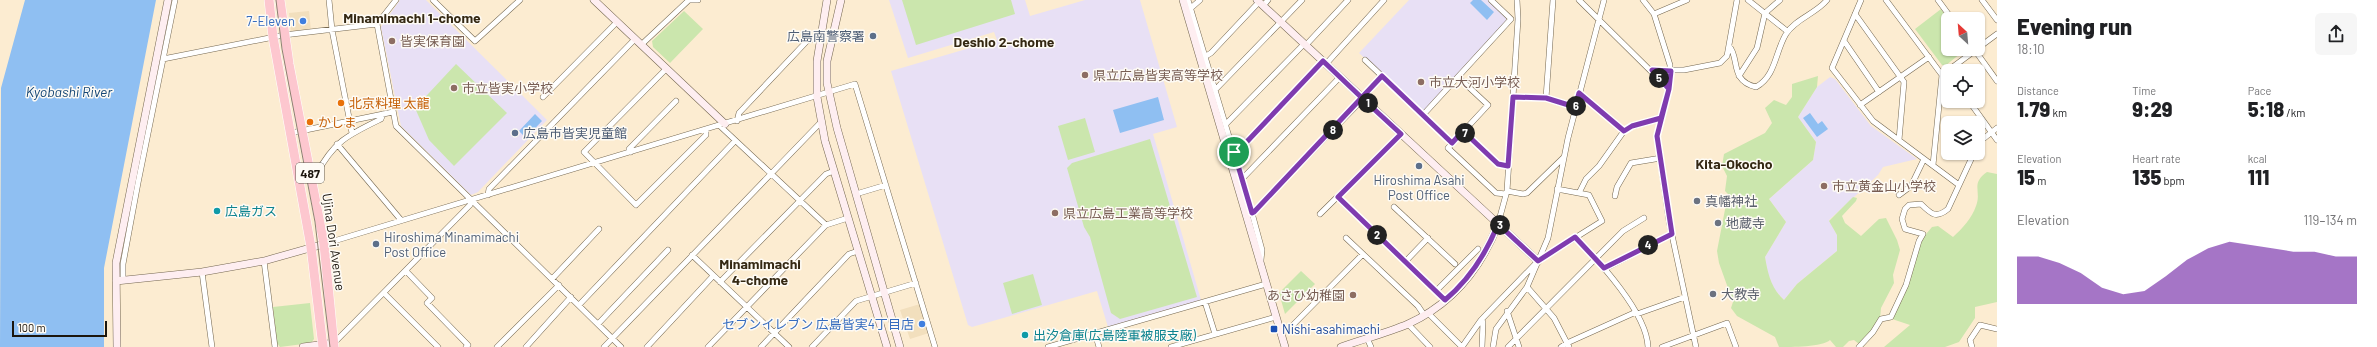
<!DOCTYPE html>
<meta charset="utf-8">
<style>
:root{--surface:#fff;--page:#f6f6f6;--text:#202124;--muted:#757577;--accent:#7f3baf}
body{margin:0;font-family:Barlow,"Noto Sans JP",sans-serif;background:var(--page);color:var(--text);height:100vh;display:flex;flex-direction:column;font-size:15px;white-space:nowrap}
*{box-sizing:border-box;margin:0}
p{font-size:13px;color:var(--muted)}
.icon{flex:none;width:22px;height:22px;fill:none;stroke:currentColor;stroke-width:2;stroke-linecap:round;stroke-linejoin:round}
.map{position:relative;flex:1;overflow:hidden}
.sheet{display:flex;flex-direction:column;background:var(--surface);width:380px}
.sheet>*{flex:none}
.needle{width:26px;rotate:334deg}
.buttons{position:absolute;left:1941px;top:12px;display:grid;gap:8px}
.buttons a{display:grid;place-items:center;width:44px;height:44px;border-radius:6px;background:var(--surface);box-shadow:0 1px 3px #0004;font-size:20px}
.scale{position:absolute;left:12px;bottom:10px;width:95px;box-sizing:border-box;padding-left:4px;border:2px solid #1c160d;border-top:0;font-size:11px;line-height:14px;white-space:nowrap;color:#1c160d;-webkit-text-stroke:3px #fefbf5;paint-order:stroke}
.pin{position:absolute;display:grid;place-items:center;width:34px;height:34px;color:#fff;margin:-17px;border:2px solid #fff;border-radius:50%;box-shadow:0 1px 4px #0007}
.km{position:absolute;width:20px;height:20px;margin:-10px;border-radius:50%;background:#222;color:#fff;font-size:11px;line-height:20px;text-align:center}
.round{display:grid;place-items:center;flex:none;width:42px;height:42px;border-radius:6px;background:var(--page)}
.head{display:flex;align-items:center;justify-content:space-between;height:68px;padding:0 20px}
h1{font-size:22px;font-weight:800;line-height:30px}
.stats{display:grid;grid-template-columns:repeat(3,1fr);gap:6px;height:68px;padding:4px 20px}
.stats div{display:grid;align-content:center}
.stats b{font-size:20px;font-weight:800}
.stats small{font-size:11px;font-weight:400}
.stats p{font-size:11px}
.chart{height:112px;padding:8px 20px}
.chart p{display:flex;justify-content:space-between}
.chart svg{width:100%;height:72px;margin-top:4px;fill:var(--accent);opacity:.7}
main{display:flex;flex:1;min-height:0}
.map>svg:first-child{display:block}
.built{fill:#f2dfbd}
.education{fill:#e8e0f5}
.green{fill:#cbe6ad}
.water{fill:#8fbff2}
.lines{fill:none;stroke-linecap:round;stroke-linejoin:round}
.street-casing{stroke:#746750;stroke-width:6}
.secondary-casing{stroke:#746750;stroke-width:8}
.highway-casing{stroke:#fff;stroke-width:10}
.street{stroke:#fff;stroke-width:5}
.secondary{stroke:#feeef1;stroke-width:7}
.highway{stroke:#fdc7cf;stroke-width:9}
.tram{stroke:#8d8270;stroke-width:1}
.route-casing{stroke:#fff;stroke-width:8}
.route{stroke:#7f3baf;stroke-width:5}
.shop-dot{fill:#3f7fe0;stroke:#fefbf5;stroke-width:1.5}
.service-dot{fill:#5c6f8a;stroke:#fefbf5;stroke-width:1.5}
.education-dot{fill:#8d6e63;stroke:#fefbf5;stroke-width:1.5}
.food-dot{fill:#e8710a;stroke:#fefbf5;stroke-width:1.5}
.worship-dot{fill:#6b7280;stroke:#fefbf5;stroke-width:1.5}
.culture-dot{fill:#0f9aa8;stroke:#fefbf5;stroke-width:1.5}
.transit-dot{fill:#1a4fb4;stroke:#fefbf5;stroke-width:1.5}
.labels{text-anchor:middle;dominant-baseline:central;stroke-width:3;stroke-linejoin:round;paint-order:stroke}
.shield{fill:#fefbf5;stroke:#605b53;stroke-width:1}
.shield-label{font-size:12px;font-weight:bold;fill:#1c160d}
.shop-label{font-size:13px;fill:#366cbe;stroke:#fefbf5;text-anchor:end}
.service-label{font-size:13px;fill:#4e5e75;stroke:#fefbf5;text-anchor:start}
.education-label{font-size:13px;fill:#785e54;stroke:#fefbf5;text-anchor:start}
.food-label{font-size:13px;fill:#c56008;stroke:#fefbf5;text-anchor:start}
.worship-label{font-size:13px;fill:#5b616d;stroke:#fefbf5;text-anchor:start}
.culture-label{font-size:13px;fill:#0d838f;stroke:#fefbf5;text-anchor:start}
.street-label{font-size:13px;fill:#1c160d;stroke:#fefbf5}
.transit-label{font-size:13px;fill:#164399;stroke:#fefbf5;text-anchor:start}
.neighbourhood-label{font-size:14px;font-weight:bold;fill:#342813;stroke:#fefbf5}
.water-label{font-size:14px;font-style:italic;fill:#164877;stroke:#fefbf5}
</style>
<main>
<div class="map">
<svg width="1997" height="347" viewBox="0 0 1997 347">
<rect width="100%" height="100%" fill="#fcecd1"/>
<path class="built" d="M309 11 311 31 291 33 289 13Z
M920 304 929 333 910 339 900 310Z"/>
<path class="education" d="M400 0H426L547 120 478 192 471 195 401 126 381 27Z
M889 0H1025L1030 16 1085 0H1140L1177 127 1153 134 1201 300 1108 327 1097 291 972 327 968 325 891 71 997 40 994 32 908 58Z
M1409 0H1489L1506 16V23L1423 112 1359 53Z
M1830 77 1835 79 1871 126 1917 159 1883 167 1878 175 1829 220 1837 235V251L1797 284 1784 300 1774 289 1768 274 1765 257 1786 222 1769 199 1813 160 1816 142 1798 117 1817 87Z"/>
<path class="green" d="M902 0H1011L1015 14 916 45Z
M1941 9 1948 19V49H1966L1945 66 1942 65 1915 29Z
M684 11 703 29 670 63 653 47 652 41Z
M456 64 507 113 454 166 429 140 415 108Z
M1818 76 1817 87 1798 117 1816 142 1813 160 1769 199 1786 222 1765 257C1768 274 1771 288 1784 300L1797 284 1837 251V235L1829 221 1853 197 1857 198 1856 201 1842 216 1845 223 1861 236 1879 219 1886 218 1897 240 1900 250 1893 275 1894 283 1881 308 1880 319 1872 331 1859 344 1854 340 1849 341 1843 347H1836L1830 340C1823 347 1791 347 1779 347L1775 337 1737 316 1731 308 1733 302 1719 263 1717 251 1728 194 1725 191 1727 176 1722 166 1724 154 1765 133 1772 123 1765 108 1774 100 1786 105 1792 97V84Z
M1085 118 1095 152 1068 160 1058 126Z
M1150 139 1197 297 1120 319 1111 313 1090 237 1084 227 1067 168 1072 163Z
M1987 172 1997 174V302L1975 307V318L1959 342 1945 347H1884L1910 325 1892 319 1921 240 1932 227 1938 226 1953 237C1962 229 1972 218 1976 206 1982 191 1970 184 1987 172Z
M1301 271 1315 284 1285 314 1279 293Z
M1033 274 1042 305 1012 314 1003 283Z
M310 303 314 339 311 343 280 347 277 343 273 307Z"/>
<path class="water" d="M25 0H156L104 268V347H0L1 88Z
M1473 0H1481L1494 12 1487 20 1470 3Z
M1158 97 1164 120 1120 133 1113 110Z
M1810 113 1818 124 1822 121 1828 129 1817 137 1803 118Z
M535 114 542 121 526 138 519 131Z"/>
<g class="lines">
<defs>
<path id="street" d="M329 0 332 30 352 133
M396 0 377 24 396 126 621 347
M433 0 475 41 520 0
M1188 0 1252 213 1262 250 1261 260
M1579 0 1669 89
M1643 0 1654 14 1670 65 1669 89 1657 136 1669 221 1696 347
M1748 0 1787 31
M1861 0 1832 68 1873 121 1959 185
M1886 0 1942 75 1933 165
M1938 0 1952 19
M1982 0 1997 20
M1263 6 1268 0
M1192 7 1200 0
M1654 14 1687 0
M1855 14 1904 82 1899 140
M1844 41 1879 92
M641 45 689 0H698
M1306 45 1348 0
M1729 46C1740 57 1729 81 1756 87 1776 76 1775 52 1786 34 1795 19 1817 13 1827 0
M1978 48 1997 34
M1974 49 1997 81
M1206 56 1211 53 1259 2
M163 59 284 35 377 24
M1365 60 1423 115 1511 19 1491 0
M1326 64 1384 0
M666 69 584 152 636 205 706 135V130
M1652 70H1684L1720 63 1727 56 1737 0
M1942 75 1977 49
M1739 76 1757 48 1765 13 1780 0
M1458 77 1488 105 1448 148 1496 193 1506 194
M1215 90 1302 0
M1579 93 1624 131
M543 97 617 22
M1513 97 1546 98 1575 107
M1362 98 1382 76
M1546 98 1553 0
M1969 101 1997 140
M1860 105 1929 57
M1423 115 1452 143
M737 121 739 113 807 41 819 37
M1226 124 1304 44
M720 126 826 225
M1463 131 1498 164 1508 166
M291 133 393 112
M1978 143 1997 128
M337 144 401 220
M631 152 629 149 676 101
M1234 152 1240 149 1323 61
M311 177 316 175C334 141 348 135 381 119L383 114
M1242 179 1340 77
M1507 191 1523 194 1527 193 1563 158
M1579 193 1586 179 1599 166 1624 131 1633 126 1661 118
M856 194 886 185
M488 195 489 189 635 39
M1899 195 1911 186 1924 159
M1615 196 1617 187 1631 163 1661 158
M1337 197 1445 300
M1394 207 1455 264
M1252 213 1363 99
M1320 214 1401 134
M1498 224 1507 191 1518 19 1517 0
M1575 237C1599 261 1647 313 1648 347
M1346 238 1418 306 1424 315
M324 244 855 84 935 347
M692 255 789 347
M264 261 275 347
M1405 262 1428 238
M1604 269 1672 234
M406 271 432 298 427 303 468 345 466 347
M202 272 212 347
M552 279 599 229
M123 280V264L138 183 175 0
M720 282 826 174 834 171
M1527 287 1554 318 1569 347
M1436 291 1478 249
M384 293 438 347
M1205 302 1215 334
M579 305 735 141
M1507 311 1519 347
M1428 313 1462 347
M1637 314 1685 297
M1481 320 1483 322 1482 347
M598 324 668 250
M1408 324 1430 347
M1291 327 1363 254
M1095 333 1099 347
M1367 338 1371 347
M334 343 470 205 472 200
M497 347 559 285
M526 347 571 297
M604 347 822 121
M647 347 713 276
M708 347 826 225 848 218
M761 347 849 254 858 251
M812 347 856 301 916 283
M1048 347 1266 284
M1171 347 1276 317
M1462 347 1481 320 1538 261 1602 221 1589 195 1557 189
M1493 347 1496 329 1527 287 1548 238 1568 138 1604 0
M1508 347 1623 231 1644 218
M1561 347 1567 343 1636 312
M1662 347 1727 323 1736 347
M1859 347 1873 332 1881 319 1891 317 1906 285 1919 241 1923 234 1905 229 1902 219 1905 209 1909 205 1921 204C1931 214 1936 219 1948 209L1974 153
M1972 347 1970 340 1980 325 1997 329"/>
<path id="secondary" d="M594 0 725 124
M827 0 817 61V97L825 141 887 347
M841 0 827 61V83L837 128 900 347
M1183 0 1285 347
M1257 0 1538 261
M116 281 202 272 264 261 324 244
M117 347 116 263 168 0
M303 347 334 343
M1341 347C1363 339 1387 333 1408 324 1452 304 1481 268 1498 224"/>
<path id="highway" d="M269 0 273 37 311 247 323 347
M280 0 289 64 324 244 334 347"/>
</defs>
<use href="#street" class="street-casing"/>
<use href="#secondary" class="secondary-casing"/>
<use href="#highway" class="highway-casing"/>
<use href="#street" class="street"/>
<use href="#secondary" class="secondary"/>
<use href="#highway" class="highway"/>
<path class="tram" d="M276 0 282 49 315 222 330 347"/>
</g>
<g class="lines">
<defs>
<path id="route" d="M1234 152 1240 149 1323 61 1362 98 1363 99 1401 134 1338 197 1445 300C1470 279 1486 254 1498 224L1538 261 1575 237 1604 268 1672 234 1657 136 1669 89 1652 70 1671 71 1669 89 1661 118 1632 126 1624 131 1579 93 1575 107 1546 98 1513 97 1508 166 1498 164 1463 131 1452 143 1382 76 1254 212 1252 213 1234 152"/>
</defs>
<use href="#route" class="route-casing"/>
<use href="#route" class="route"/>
</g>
<g class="shop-dot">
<circle cx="303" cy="21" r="4"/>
<circle cx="922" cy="324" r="4"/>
</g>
<g class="service-dot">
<circle cx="873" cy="36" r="4"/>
<circle cx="515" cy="133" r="4"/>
<circle cx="1419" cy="166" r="4"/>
<circle cx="376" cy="244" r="4"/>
</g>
<g class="education-dot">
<circle cx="392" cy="41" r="4"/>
<circle cx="1085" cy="75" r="4"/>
<circle cx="1421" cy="82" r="4"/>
<circle cx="454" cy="88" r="4"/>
<circle cx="1824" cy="186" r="4"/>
<circle cx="1055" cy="213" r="4"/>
<circle cx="1353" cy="295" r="4"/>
</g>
<g class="food-dot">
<circle cx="341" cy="103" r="4"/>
<circle cx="310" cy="122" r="4"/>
</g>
<g class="worship-dot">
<circle cx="1697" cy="201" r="4"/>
<circle cx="1718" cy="223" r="4"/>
<circle cx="1713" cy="294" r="4"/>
</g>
<g class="culture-dot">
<circle cx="217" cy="211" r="4"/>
<circle cx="1025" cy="335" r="4"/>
</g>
<rect class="transit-dot" x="1270" y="325" width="8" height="8" rx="2"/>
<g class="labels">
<rect class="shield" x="296" y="163" width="28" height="20" rx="3"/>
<g class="shield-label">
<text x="310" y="173">487</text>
</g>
<g class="shop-label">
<text x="295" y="21">7-Eleven</text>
<text x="914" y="324">セブンイレブン 広島皆実4丁目店</text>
</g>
<g class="service-label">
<text x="865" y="36" text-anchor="end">広島南警察署</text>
<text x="523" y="133">広島市皆実児童館</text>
<text x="1419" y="180" text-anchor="middle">Hiroshima Asahi<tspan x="1419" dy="15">Post Office</tspan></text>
<text x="384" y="237">Hiroshima Minamimachi<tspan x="384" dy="15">Post Office</tspan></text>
</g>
<g class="education-label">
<text x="400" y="41">皆実保育園</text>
<text x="1093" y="75">県立広島皆実高等学校</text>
<text x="1429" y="82">市立大河小学校</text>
<text x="462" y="88">市立皆実小学校</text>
<text x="1832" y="186">市立黄金山小学校</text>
<text x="1063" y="213">県立広島工業高等学校</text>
<text x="1345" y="295" text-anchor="end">あさひ幼稚園</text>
</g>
<g class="food-label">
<text x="349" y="103">北京料理 太龍</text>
<text x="318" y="122">かしま</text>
</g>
<g class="worship-label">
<text x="1705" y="201">真幡神社</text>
<text x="1726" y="223">地蔵寺</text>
<text x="1721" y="294">大教寺</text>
</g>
<g class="culture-label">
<text x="225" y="211">広島ガス</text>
<text x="1033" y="335">出汐倉庫(広島陸軍被服支廠)</text>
</g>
<g class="street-label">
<text transform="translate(334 242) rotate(82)">Ujina Dori Avenue</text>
</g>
<g class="transit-label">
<text x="1282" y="329">Nishi-asahimachi</text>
</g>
<g class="neighbourhood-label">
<text x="412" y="17">Minamimachi 1-chome</text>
<text x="1004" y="41">Deshio 2-chome</text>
<text x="1734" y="163">Kita-Okocho</text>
<text x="760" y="263">Minamimachi<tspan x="760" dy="16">4-chome</tspan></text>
</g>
<g class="water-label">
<text x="69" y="91">Kyobashi River</text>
</g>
</g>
</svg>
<div class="buttons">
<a><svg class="needle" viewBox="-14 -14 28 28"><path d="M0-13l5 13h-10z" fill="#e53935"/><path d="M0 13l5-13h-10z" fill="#757577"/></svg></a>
<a><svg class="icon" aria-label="locate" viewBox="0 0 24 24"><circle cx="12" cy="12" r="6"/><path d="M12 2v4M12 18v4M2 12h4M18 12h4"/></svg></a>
<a><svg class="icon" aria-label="layers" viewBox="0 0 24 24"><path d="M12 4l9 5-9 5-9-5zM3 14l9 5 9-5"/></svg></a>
</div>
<div class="scale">100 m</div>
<div class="pin" style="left:1234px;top:152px;background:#1e9e55"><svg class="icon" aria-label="arrive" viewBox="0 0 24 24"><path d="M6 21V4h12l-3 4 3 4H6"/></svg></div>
<b class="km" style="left:1368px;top:103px">1</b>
<b class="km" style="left:1377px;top:235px">2</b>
<b class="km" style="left:1500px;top:225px">3</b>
<b class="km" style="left:1648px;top:245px">4</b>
<b class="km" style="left:1659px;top:78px">5</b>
<b class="km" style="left:1576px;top:106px">6</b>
<b class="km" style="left:1465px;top:133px">7</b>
<b class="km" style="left:1333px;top:130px">8</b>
</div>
<section class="sheet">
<div class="head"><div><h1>Evening run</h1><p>18:10</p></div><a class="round"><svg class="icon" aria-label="share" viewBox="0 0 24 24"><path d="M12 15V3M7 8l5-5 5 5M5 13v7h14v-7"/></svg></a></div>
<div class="stats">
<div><p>Distance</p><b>1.79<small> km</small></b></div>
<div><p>Time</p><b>9:29</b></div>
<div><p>Pace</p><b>5:18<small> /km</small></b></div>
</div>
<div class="stats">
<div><p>Elevation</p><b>15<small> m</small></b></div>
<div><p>Heart rate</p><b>135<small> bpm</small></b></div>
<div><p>kcal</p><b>111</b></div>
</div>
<div class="chart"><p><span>Elevation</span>119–134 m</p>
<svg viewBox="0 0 160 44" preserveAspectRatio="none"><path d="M0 44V15L10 15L20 19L30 25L40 34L50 38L60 36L70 27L80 17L90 10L100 6L110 8L120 10L130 12L140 12L150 15L160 15V44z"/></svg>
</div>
</section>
</main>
